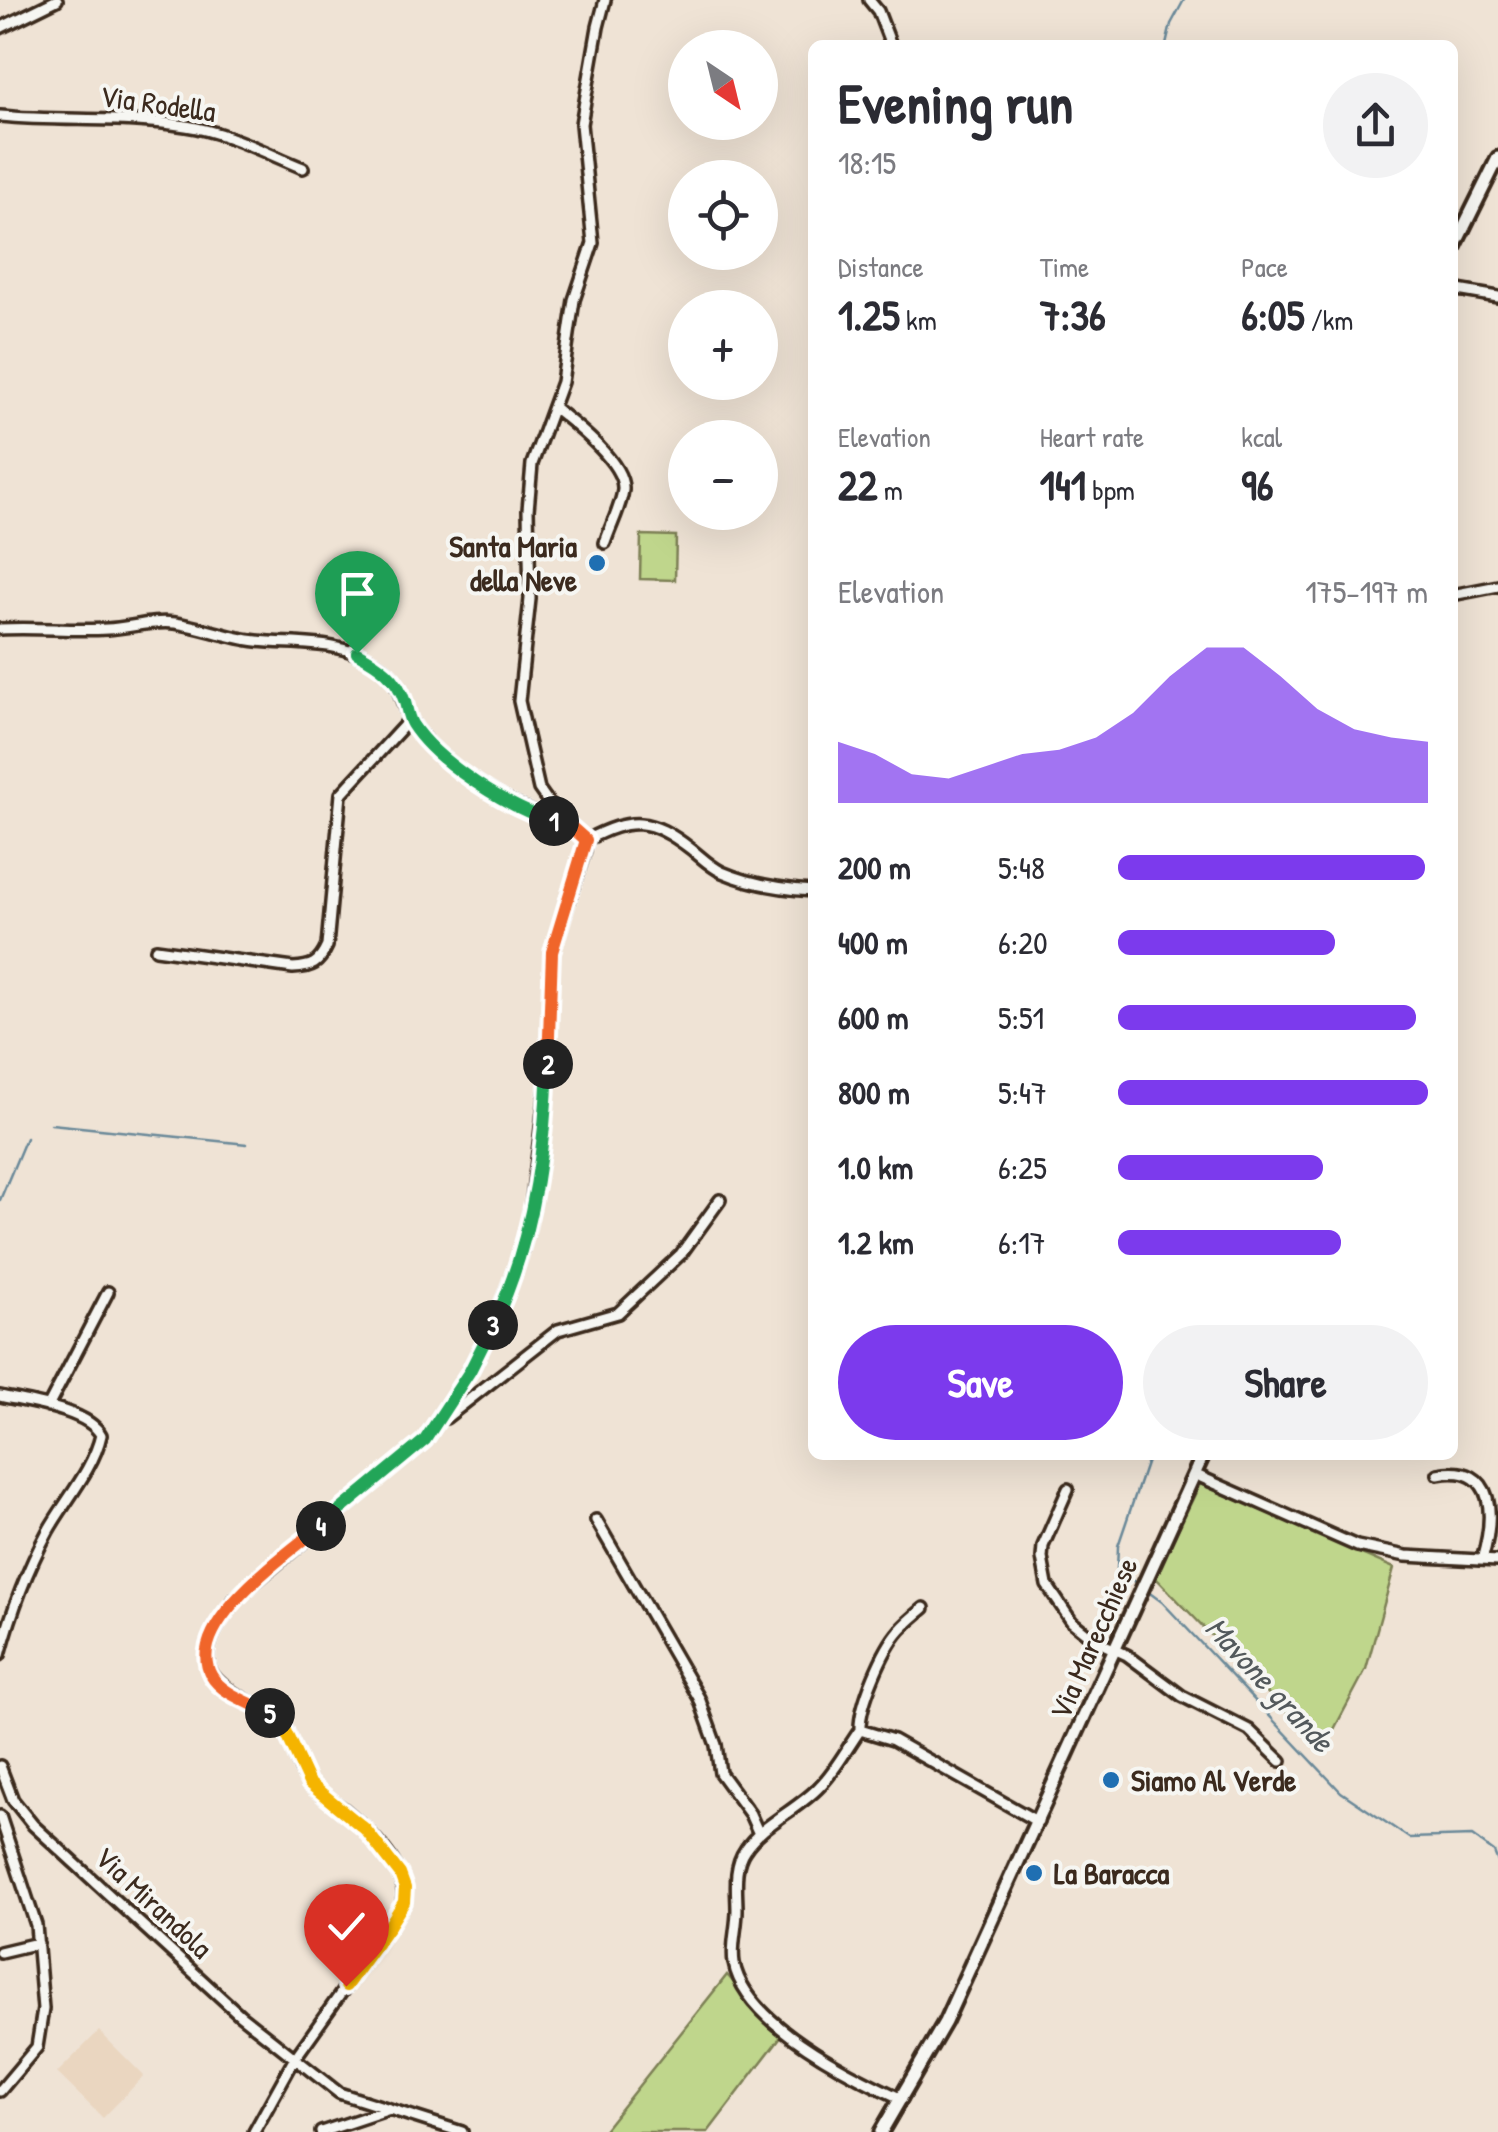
<!DOCTYPE html>
<meta charset="utf-8">
<style>
:root{--surface:#fff;--page:#f2f2f3;--text:#2b2b33;--muted:#7c7c81;--accent:#7c3aed}
body{margin:0;font-family:"Patrick Hand",sans-serif;background:var(--page);color:var(--text);height:100vh;display:flex;flex-direction:column;font-size:38px;white-space:nowrap}
*{box-sizing:border-box;margin:0}
p{font-size:32px;color:var(--muted)}
.icon{flex:none;width:55px;height:55px;fill:none;stroke:currentColor;stroke-width:2;stroke-linecap:round;stroke-linejoin:round}
.map{position:relative;flex:1;overflow:hidden}
.sheet{position:absolute;left:808px;top:40px;width:650px;height:1420px;display:flex;flex-direction:column;background:var(--surface);border-radius:15px;box-shadow:0 10px 40px #0002}
.sheet>*{flex:none}
.needle{width:65px;rotate:145deg}
.tools{position:absolute;left:668px;top:30px;display:grid;gap:20px}
.tools a{display:grid;place-items:center;width:110px;height:110px;border-radius:50%;background:var(--surface);box-shadow:0 10px 40px #0002;font-size:50px}
.pin{position:absolute;display:grid;place-items:center;width:85px;height:85px;color:#fff;margin:-102px -42px;border-radius:50% 50% 50% 0;rotate:-45deg;box-shadow:0 0 10px #0007}
.pin .icon{rotate:45deg}
.km{position:absolute;width:50px;height:50px;margin:-25px;border-radius:50%;background:#222;color:#fff;font-size:28px;line-height:50px;text-align:center}
.round{display:grid;place-items:center;flex:none;width:105px;height:105px;border-radius:52px;background:var(--page)}
.overview{display:flex;align-items:center;justify-content:space-between;height:170px;padding:0 30px}
h1{font-size:55px;font-weight:800;line-height:75px}
.figures{display:grid;grid-template-columns:repeat(3,1fr);gap:15px;height:170px;padding:10px 30px}
.figures div{display:grid;align-content:center}
.figures b{font-size:42px;font-weight:800}
.figures small{font-size:28px;font-weight:400}
.figures p{font-size:28px}
.chart{height:280px;padding:20px 30px}
.chart p{display:flex;justify-content:space-between}
.chart svg{width:100%;height:180px;margin-top:10px;fill:var(--accent);opacity:.7}
.button{display:flex;gap:20px;margin-top:auto;padding:20px 30px}
.button a{flex:1;height:115px;border-radius:60px;background:var(--accent);color:#fff;font-size:40px;font-weight:800;line-height:115px;text-align:center}
.button a+a{background:var(--page);color:var(--text)}
ul{padding:0 30px;list-style:none;font-size:32px}
li{display:grid;grid-template-columns:160px 120px 1fr;align-items:center;height:75px}
li i{height:25px;border-radius:12px;background:var(--accent)}
.map>svg:first-child{display:block}
.built{fill:#ead6c0}
.green{fill:#bfd68c;stroke:#7d8055;stroke-width:2.5}
.lines{fill:none;stroke-linecap:round;stroke-linejoin:round}
.stream{stroke:#6b8999;stroke-width:2.5}
.minor-casing{stroke:#3b2a1e;stroke-width:16}
.major-casing{stroke:#3b2a1e;stroke-width:19}
.minor{stroke:#f6f6f2;stroke-width:9}
.major{stroke:#f6f6f2;stroke-width:11}
.split-1-casing{stroke:#fff;stroke-width:20}
.split-2-casing{stroke:#fff;stroke-width:20}
.split-3-casing{stroke:#fff;stroke-width:20}
.split-4-casing{stroke:#fff;stroke-width:20}
.split-5-casing{stroke:#fff;stroke-width:20}
.split-6-casing{stroke:#fff;stroke-width:20}
.split-7-casing{stroke:#fff;stroke-width:20}
.split-1{stroke:#22a559;stroke-width:12}
.split-2{stroke:#f0652b;stroke-width:12}
.split-3{stroke:#22a559;stroke-width:12}
.split-4{stroke:#22a559;stroke-width:12}
.split-5{stroke:#f0652b;stroke-width:12}
.split-6{stroke:#f5b400;stroke-width:12}
.split-7{stroke:#f5b400;stroke-width:12}
.poi-dot{fill:#1f6fb2;stroke:#f6f6f2;stroke-width:4}
.labels{text-anchor:middle;dominant-baseline:central;stroke-width:8;stroke-linejoin:round;paint-order:stroke}
.street-label{font-size:30px;fill:#3b2a1e;stroke:#f6f6f2}
.poi-label{font-size:30px;font-weight:bold;fill:#3b2a1e;stroke:#f6f6f2;text-anchor:start}
.water-label{font-size:32px;font-style:italic;fill:#53595c;stroke:#f6f6f2}
</style>
<div class="map">
<svg width="1498" height="2132" viewBox="0 0 1498 2132">
<rect width="100%" height="100%" fill="#efe3d5"/>
<filter id="ink" filterUnits="userSpaceOnUse"><feTurbulence type="fractalNoise" baseFrequency=".01" numOctaves="2"/><feDisplacementMap in="SourceGraphic" scale="20" xChannelSelector="R" yChannelSelector="G"/><feConvolveMatrix kernelMatrix="1 2 1 2 8 2 1 2 1" color-interpolation-filters="sRGB"/></filter>
<g filter="url(#ink)">
<path class="built" d="M99 2031 144 2076 103 2118 57 2073Z"/>
<path class="green" d="M641 535 676 536 675 580 640 579Z
M1200 1484 1394 1568 1366 1669 1323 1750 1155 1577Z
M727 1975 782 2035 708 2132H602Z"/>
<g class="lines">
<path class="stream" d="M1166 45 1171 24 1184 0
M51 1124 247 1144
M0 1200 26 1138
M1141 1586 1117 1569 1118 1546 1149 1455
M1147 1591 1162 1602 1341 1792 1409 1838 1472 1836 1494 1852 1498 1862"/>
<defs>
<path id="minor" d="M869 0 878 11 891 45
M0 28 57 0
M0 116C62 122 124 116 186 126 226 132 266 153 303 168
M1452 289 1498 297
M553 407C572 422 625 462 623 490 621 507 610 527 605 543
M1452 595 1498 586
M0 629C36 627 71 631 107 629 130 628 151 620 175 623 203 627 228 638 257 641 297 645 340 640 376 663 404 681 398 703 414 726 445 770 514 810 565 823
M586 840 558 816 539 789 519 701 530 599 528 510 532 464 562 382 574 300 593 243 581 124 598 27 605 0
M586 840C631 817 650 817 691 849 701 857 711 867 722 872 750 884 782 889 812 891
M156 949 293 968C312 967 319 964 327 946L341 794 410 719
M0 1396C27 1402 88 1410 101 1435 94 1468 65 1501 48 1531 27 1570 11 1613 0 1655
M48 1407 108 1292
M446 1418 558 1330 618 1313 681 1254 720 1200
M1194 1474 1357 1546 1406 1556 1498 1561
M1438 1474C1498 1463 1494 1519 1482 1560
M1068 1489 1043 1546 1042 1558 1047 1585 1072 1622 1096 1641 1127 1655 1182 1696 1249 1730 1281 1761
M596 1520 699 1698 716 1745 720 1773 750 1814 759 1834
M860 1730C859 1705 883 1649 900 1630 907 1622 916 1615 924 1608
M0 1766 13 1800 33 1825 240 2015 339 2093 462 2132
M0 1816 36 1925 43 2009 37 2047 0 2091
M0 1952 38 1943
M902 2099C852 2076 745 2023 734 1963 731 1946 737 1928 737 1910 737 1891 733 1867 745 1850 763 1823 798 1810 820 1786 836 1770 847 1748 860 1730L893 1740 1038 1822
M254 2132 295 2058 398 1913C419 1876 372 1833 345 1810 332 1800 318 1795 308 1781 296 1764 292 1742 283 1724L276 1716C210 1681 182 1672 235 1599L425 1440 470 1371 496 1319 520 1257 529 1223 547 1081 552 952 585 850 586 840
M321 2132 390 2109"/>
<path id="major" d="M1452 251 1498 158
M881 2132 945 2022 1203 1455"/>
</defs>
<use href="#minor" class="minor-casing"/>
<use href="#major" class="major-casing"/>
<use href="#minor" class="minor"/>
<use href="#major" class="major"/>
</g>
</g>
<g class="lines" filter="url(#ink)">
<defs>
<path id="split-1" d="M357 653C380 665 397 677 405 702 407 709 408 717 412 724 436 762 511 810 554 821"/>
<path id="split-2" d="M548 1064 552 952 586 840 568 824 554 821"/>
<path id="split-3" d="M493 1325C532 1245 545 1153 548 1064"/>
<path id="split-4" d="M321 1526 425 1440 470 1371 493 1325"/>
<path id="split-5" d="M270 1713C252 1703 221 1694 211 1675 183 1625 289 1553 321 1526"/>
<path id="split-6" d="M270 1713 282 1724 309 1783 365 1829 400 1874 405 1888 404 1902 389 1926"/>
<path id="split-7" d="M346 1986 389 1926"/>
</defs>
<use href="#split-1" class="split-1-casing"/>
<use href="#split-2" class="split-2-casing"/>
<use href="#split-3" class="split-3-casing"/>
<use href="#split-4" class="split-4-casing"/>
<use href="#split-5" class="split-5-casing"/>
<use href="#split-6" class="split-6-casing"/>
<use href="#split-7" class="split-7-casing"/>
<use href="#split-1" class="split-1"/>
<use href="#split-2" class="split-2"/>
<use href="#split-3" class="split-3"/>
<use href="#split-4" class="split-4"/>
<use href="#split-5" class="split-5"/>
<use href="#split-6" class="split-6"/>
<use href="#split-7" class="split-7"/>
</g>
<g class="poi-dot">
<circle cx="597" cy="563" r="10"/>
<circle cx="1111" cy="1780" r="10"/>
<circle cx="1034" cy="1873" r="10"/>
</g>
<g class="labels">
<g class="street-label">
<text transform="translate(158 103) rotate(8)">Via Rodella</text>
<text transform="translate(1093 1638) rotate(-66)">Via Marecchiese</text>
<text transform="translate(154 1902) rotate(43)">Via Mirandola</text>
</g>
<g class="poi-label">
<text x="577" y="546" text-anchor="end">Santa Maria<tspan x="577" dy="34">della Neve</tspan></text>
<text x="1131" y="1780">Siamo Al Verde</text>
<text x="1054" y="1873">La Baracca</text>
</g>
<g class="water-label">
<text transform="translate(1270 1684) rotate(47)">Mavone grande</text>
</g>
</g>
</svg>
<div class="tools">
<a><svg class="needle" viewBox="-14 -14 28 28"><path d="M0-13l5 13h-10z" fill="#e53935"/><path d="M0 13l5-13h-10z" fill="#7c7c81"/></svg></a>
<a><svg class="icon" aria-label="locate" viewBox="0 0 24 24"><circle cx="12" cy="12" r="6"/><path d="M12 2v4M12 18v4M2 12h4M18 12h4"/></svg></a>
<a>+</a>
<a>−</a>
</div>
<div class="pin" style="left:357px;top:653px;background:#1e9e55"><svg class="icon" aria-label="arrive" viewBox="0 0 24 24"><path d="M6 21V4h12l-3 4 3 4H6"/></svg></div>
<div class="pin" style="left:346px;top:1986px;background:#d93025"><svg class="icon" aria-label="check" viewBox="0 0 24 24"><path d="M5 12l5 5 9-10"/></svg></div>
<b class="km" style="left:554px;top:821px">1</b>
<b class="km" style="left:548px;top:1064px">2</b>
<b class="km" style="left:493px;top:1325px">3</b>
<b class="km" style="left:321px;top:1526px">4</b>
<b class="km" style="left:270px;top:1713px">5</b>
<section class="sheet">
<div class="overview"><div><h1>Evening run</h1><p>18:15</p></div><a class="round"><svg class="icon" aria-label="share" viewBox="0 0 24 24"><path d="M12 15V3M7 8l5-5 5 5M5 13v7h14v-7"/></svg></a></div>
<div class="figures">
<div><p>Distance</p><b>1.25<small> km</small></b></div>
<div><p>Time</p><b>7:36</b></div>
<div><p>Pace</p><b>6:05<small> /km</small></b></div>
</div>
<div class="figures">
<div><p>Elevation</p><b>22<small> m</small></b></div>
<div><p>Heart rate</p><b>141<small> bpm</small></b></div>
<div><p>kcal</p><b>96</b></div>
</div>
<div class="chart"><p><span>Elevation</span>175–197 m</p>
<svg viewBox="0 0 160 44" preserveAspectRatio="none"><path d="M0 44V29L10 32L20 37L30 38L40 35L50 32L60 31L70 28L80 22L90 13L100 6L110 6L120 13L130 21L140 26L150 28L160 29V44z"/></svg>
</div>
<ul>
<li><b>200 m</b>5:48<i style="width:99%"></i></li>
<li><b>400 m</b>6:20<i style="width:70%"></i></li>
<li><b>600 m</b>5:51<i style="width:96%"></i></li>
<li><b>800 m</b>5:47<i style="width:100%"></i></li>
<li><b>1.0 km</b>6:25<i style="width:66%"></i></li>
<li><b>1.2 km</b>6:17<i style="width:72%"></i></li>
</ul>
<div class="button"><a>Save</a><a>Share</a></div>
</section>
</div>
